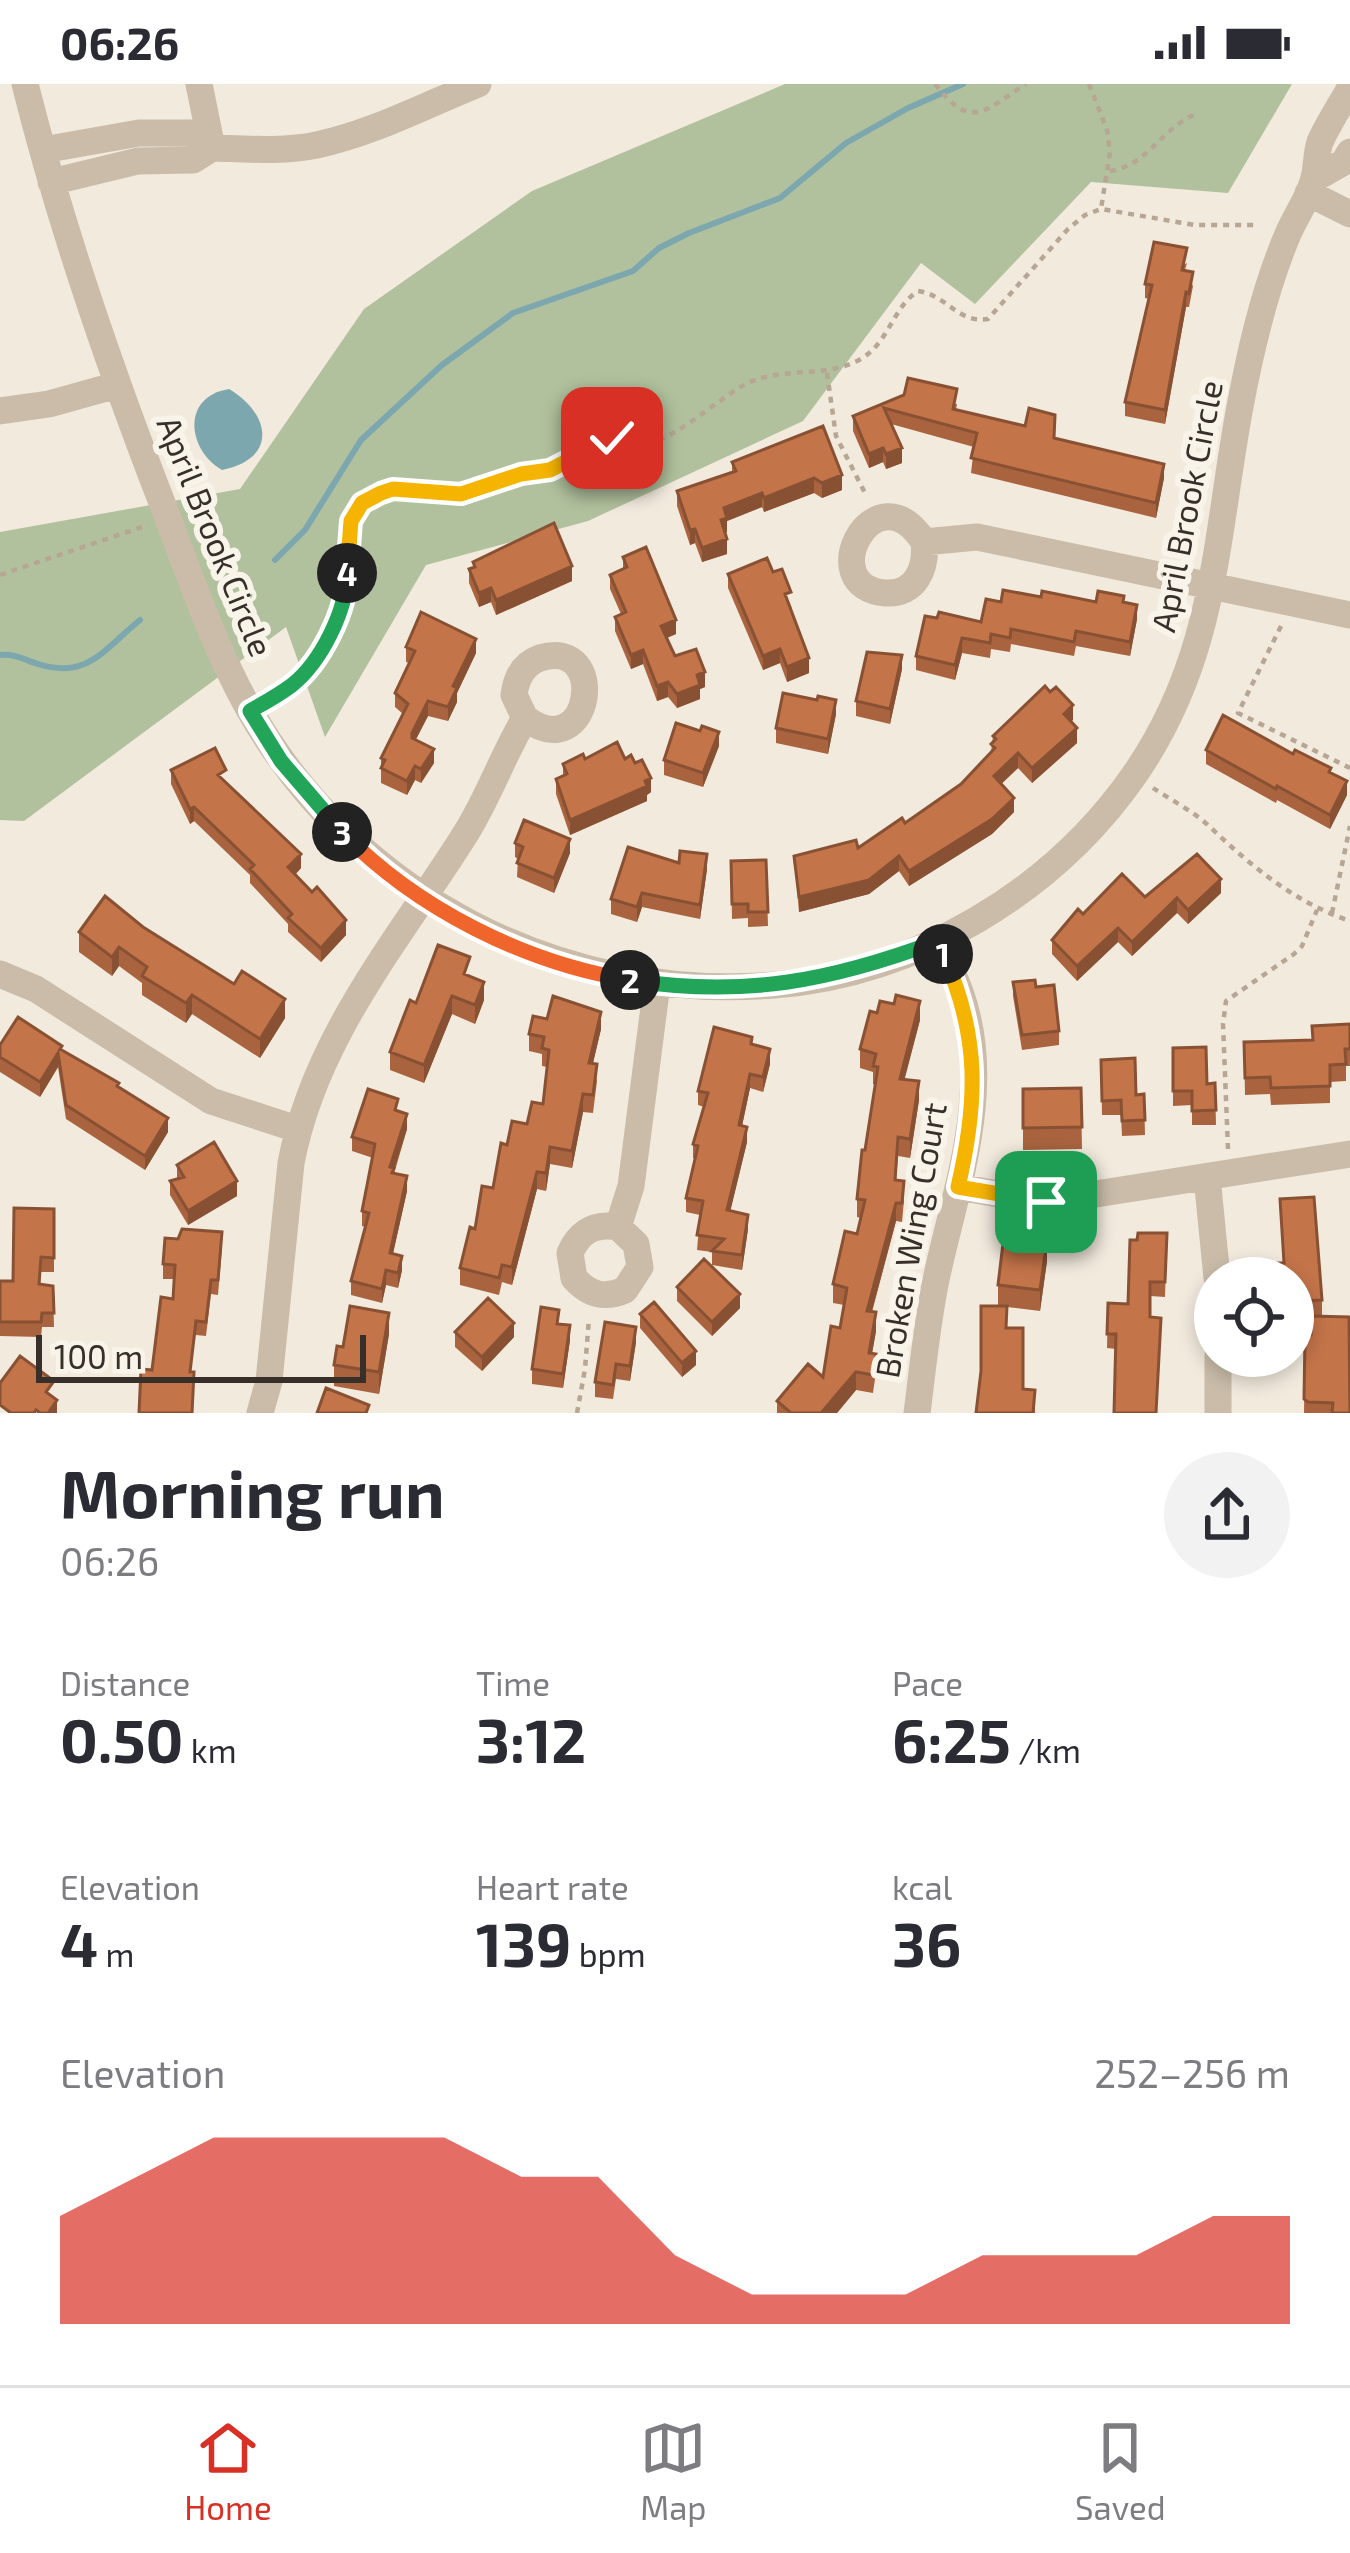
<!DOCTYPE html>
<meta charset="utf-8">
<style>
:root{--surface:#fff;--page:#f2f2f3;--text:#2b2b33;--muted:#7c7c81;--line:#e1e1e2;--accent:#d93025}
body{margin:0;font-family:"Exo 2",sans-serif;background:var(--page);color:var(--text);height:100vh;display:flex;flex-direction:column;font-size:45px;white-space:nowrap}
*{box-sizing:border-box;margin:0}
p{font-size:39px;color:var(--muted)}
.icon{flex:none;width:66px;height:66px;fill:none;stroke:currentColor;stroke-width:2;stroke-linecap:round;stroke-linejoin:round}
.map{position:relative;height:1329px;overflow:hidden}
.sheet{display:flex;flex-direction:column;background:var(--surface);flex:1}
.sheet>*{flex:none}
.fabs{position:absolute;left:1194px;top:1173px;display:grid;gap:24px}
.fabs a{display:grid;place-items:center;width:120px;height:120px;border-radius:50%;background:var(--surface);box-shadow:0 6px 18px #0003;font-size:60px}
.scale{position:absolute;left:36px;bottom:30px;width:330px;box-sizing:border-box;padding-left:12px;border:6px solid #372f29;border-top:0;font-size:33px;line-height:42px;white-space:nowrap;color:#372f29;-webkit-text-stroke:9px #f9f4e9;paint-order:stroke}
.pin{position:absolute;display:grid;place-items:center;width:102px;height:102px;color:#fff;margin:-51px;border-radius:24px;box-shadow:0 6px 18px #0006}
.km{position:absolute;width:60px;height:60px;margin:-30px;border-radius:50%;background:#222;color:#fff;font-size:33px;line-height:60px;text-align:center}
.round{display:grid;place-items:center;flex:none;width:126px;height:126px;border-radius:63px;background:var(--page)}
.summary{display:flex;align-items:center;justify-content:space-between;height:204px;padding:0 60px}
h1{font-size:66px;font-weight:700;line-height:90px}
.metrics{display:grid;grid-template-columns:repeat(3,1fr);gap:18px;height:204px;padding:12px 60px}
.metrics div{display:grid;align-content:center}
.metrics b{font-size:60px;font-weight:700}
.metrics small{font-size:33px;font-weight:400}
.metrics p{font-size:33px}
.chart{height:336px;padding:24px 60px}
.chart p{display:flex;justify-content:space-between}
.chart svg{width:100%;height:216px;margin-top:12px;fill:var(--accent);opacity:.7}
.status{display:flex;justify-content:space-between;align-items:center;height:84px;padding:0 60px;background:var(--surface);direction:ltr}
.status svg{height:33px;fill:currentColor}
.dock{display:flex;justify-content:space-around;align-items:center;height:168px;border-top:3px solid var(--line);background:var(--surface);font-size:33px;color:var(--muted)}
.dock a{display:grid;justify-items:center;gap:6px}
.dock .current{color:var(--accent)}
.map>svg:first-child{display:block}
.green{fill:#b1c19d}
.water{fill:#7ca7af}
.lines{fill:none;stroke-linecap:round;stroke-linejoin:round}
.stream{stroke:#7ca7af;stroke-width:6}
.path{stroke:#b6a693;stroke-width:4.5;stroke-dasharray:6 6;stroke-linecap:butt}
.minor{stroke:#cabca9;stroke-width:27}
.wall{fill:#a9643f}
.shaded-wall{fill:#895133}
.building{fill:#c47449;stroke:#895133;stroke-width:3}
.split-1-casing{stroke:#fff;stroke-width:24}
.split-2-casing{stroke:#fff;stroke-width:24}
.split-3-casing{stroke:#fff;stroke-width:24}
.split-4-casing{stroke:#fff;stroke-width:24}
.split-5-casing{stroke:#fff;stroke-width:24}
.split-1{stroke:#f5b400;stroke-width:15}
.split-2{stroke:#22a559;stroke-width:15}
.split-3{stroke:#f0652b;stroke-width:15}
.split-4{stroke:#22a559;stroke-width:15}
.split-5{stroke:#f5b400;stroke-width:15}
.labels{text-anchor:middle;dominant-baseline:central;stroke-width:12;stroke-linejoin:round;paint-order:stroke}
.street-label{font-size:33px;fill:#372f29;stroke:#f9f4e9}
</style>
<div class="status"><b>06:26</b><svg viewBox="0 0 49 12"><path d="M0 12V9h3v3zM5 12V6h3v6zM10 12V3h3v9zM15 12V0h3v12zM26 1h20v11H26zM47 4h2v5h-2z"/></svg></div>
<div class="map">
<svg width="1350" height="1329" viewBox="0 0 1350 1329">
<rect width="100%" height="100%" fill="#f2eadd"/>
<path class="green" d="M785 0H1292L1228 109 1091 98 975 220 921 179 803 337 588 437 426 481 325 653 286 543 24 737 0 736V448L240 405 364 225 532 107Z"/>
<path class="water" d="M229 305C271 330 278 375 222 386 188 367 180 313 229 305Z"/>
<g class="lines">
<path class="stream" d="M275 476 305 446 361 356 442 281 513 229 633 187 659 164 689 149 780 114 846 59 908 24 963 0
M0 571C14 569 25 576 38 580 88 596 105 564 140 536"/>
<path class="path" d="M935 0C971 47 984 27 1026 0
M1089 0 1107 46 1110 68 1101 125
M1110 87C1149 81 1161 44 1196 30
M827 289 836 352 867 413
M0 491 148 441
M1281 542 1238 629 1350 684
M270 615 294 599 337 532 347 499V452L362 419 393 405 461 410 521 390 550 386 612 354C618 356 623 360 629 361 664 369 720 311 750 298 785 283 825 294 859 276 889 260 892 224 918 207 947 211 958 240 988 235L1068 145 1085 131 1101 125 1195 141H1254
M1153 704C1171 716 1193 727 1209 742 1251 782 1294 818 1350 837
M1332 829 1350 742
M1228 1065 1223 940 1226 917 1294 870 1302 862 1317 826
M577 1329 585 1285 589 1234"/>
<path class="minor" d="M25 0C59 136 104 267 154 398 184 474 209 554 249 625 355 813 561 918 774 901 917 890 1054 807 1135 690 1215 574 1215 460 1239 328 1250 268 1264 206 1288 150 1296 131 1309 114 1314 94 1317 82 1316 70 1320 58 1328 40 1340 22 1350 4
M199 0 212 64C247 65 283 68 317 61 373 49 426 21 478 0
M43 66 139 49H191L212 64 193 76 138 77 51 98
M1314 95 1344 78 1350 68
M1308 109 1350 130
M0 327 49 320 117 301
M924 458C927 483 916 511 886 509 811 504 875 381 924 458L977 453 1350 531
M0 890 36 905 211 1017 297 1045
M1207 1093 1217 1194
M958 1103 1045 1118 1350 1070
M618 1143C594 1139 580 1147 570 1169L574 1194C589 1211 604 1215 625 1206L640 1183 636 1160 618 1143 631 1102 657 900
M1218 1272V1329
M260 1329 269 1297 291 1079C315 952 399 856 466 749 489 712 503 671 525 634L514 611C516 595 523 580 540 574 610 552 592 684 525 634
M917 1329C923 1283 927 1237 937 1191 957 1100 994 1001 960 908 954 891 945 874 937 857"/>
</g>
<path class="wall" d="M1187 179 1185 186 1193 202 1189 223H1186L1165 340 1125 332V318L1149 215 1145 214V200Z
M904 311 957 320 956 326 1054 355 1164 394 1156 434 971 389 974 363 891 340 902 379 886 385 883 378 869 384 853 347V332Z
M823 342 842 406 822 414 814 409 764 428 762 423 727 437V448L725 449 727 470 702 478 695 459 690 461 677 422V407L732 388V378Z
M623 473 676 550 667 554 675 572 705 603 700 605V615L677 624 668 613 657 617 643 580 631 585 615 547V533L621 530 610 505V491L623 485Z
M473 478 572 497 496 531 491 518 479 523 469 499V485L473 483Z
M773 488 791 522 809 589 787 598 780 579 763 586 728 504V490Z
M1041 513 1096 518H1124L1137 535 1130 572 1076 562 1074 572 1011 560 1010 568 991 565 990 574 962 569 955 596 916 586V572L937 534 981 538 1001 518Z
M406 563 476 569 457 609V618L448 637 428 632 416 655 434 679 421 699 415 696 407 711 381 699V674L403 630 395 623V609L409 579 406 578Z
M902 585 890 640 856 632V617Z
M836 630 828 670 776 659V644Z
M1073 636 1071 637 1077 659 1032 699 1018 684 1001 700 1014 728 992 750 909 802 899 787 869 810 799 828 794 772 858 764 905 739 961 700 991 668 993 652Z
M719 662 703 703 664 691V676Z
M1206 666 1293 670 1331 689 1347 711 1330 745 1277 716 1276 719 1206 680Z
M585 675H625L651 708 647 711V717L570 751 556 710V695L563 692V680Z
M171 686 226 699 301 784 295 791 346 851 321 878 288 848V840L250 799V791L194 737 190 740 171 700Z
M515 759 570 769 554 809 517 793 518 775 515 773Z
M766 776 768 842 748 843V834L732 835 731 777Z
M679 779 707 785 700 835 642 823 637 838 611 830V815Z
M1221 809 1188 840 1177 829 1132 872 1118 858 1077 897 1052 870V856L1083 830 1145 813Z
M143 843 285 934 260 974 192 930 186 939 142 911V899L119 882 112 892 79 868V848Z
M470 892 484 916 475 940 452 930 424 999 390 986V968L416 919Z
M1013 898 1036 903 1059 947V961L1022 966 1013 912Z
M920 936 904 995 919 1016 910 1074 898 1072 896 1097 904 1116 902 1138 896 1137 872 1228 876 1247 872 1269 876 1288 873 1309 856 1306 837 1329H777V1317L823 1293 840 1244 844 1221 833 1219V1200L857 1150 861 1134 857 1133V1115L875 1001 873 1000V988L860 984V965Z
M1350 940V982H1346V997L1330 998V1019L1271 1021 1270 1010 1245 1011 1244 958 1313 956Z
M601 945 593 979 597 997 593 1029 583 1028 572 1084 550 1080 546 1107 537 1105 512 1201 502 1198 499 1211 460 1201V1184L493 1104 507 1061 527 1040 543 1020 547 983 542 982V970L529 967V950Z
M0 961 62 966 119 1003 168 1048 145 1086 66 1035 58 983 40 1013 0 988Z
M752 961 770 980 763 1008 750 1004 742 1042 747 1058 730 1127 748 1145 742 1186 712 1181V1168L697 1166 700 1131 686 1128V1114L695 1075 693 1074V1060L704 1023 698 1021V1007Z
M1173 964 1207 1000 1215 999 1216 1041H1192V1021L1173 1022Z
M1101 976 1136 1011 1144 1010 1145 1051 1122 1052 1121 1031H1102Z
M1081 1004 1082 1065 1023 1066V1005Z
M398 1027 407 1045 394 1090 407 1107 393 1169 402 1186 398 1204 386 1201 382 1219 351 1211V1197L366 1143 362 1142V1127L373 1074 352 1067V1053Z
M177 1081 237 1112 188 1141 170 1111V1097L177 1095Z
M54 1125V1188H41L40 1200 53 1202 54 1243H42L41 1253 0 1252V1197H13Z
M1167 1149 1165 1213 1150 1212 1116 1265 1107 1264 1108 1219 1128 1220 1137 1156Z
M178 1155 222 1163 218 1211 211 1210 206 1252 196 1251 152 1286 173 1215 174 1195H163V1180Z
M1047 1177 1040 1227 1007 1223 1006 1244 1023 1305 1035 1306V1329H976L998 1222V1201Z
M1293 1194 1322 1216V1231H1293Z
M677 1203 740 1224 712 1252 677 1217Z
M640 1230 696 1281 682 1293 640 1244Z
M559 1240 570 1256 563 1304 532 1300V1285Z
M455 1248 514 1253 482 1287 455 1263Z
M389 1250 379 1310 334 1302V1281L343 1263Z
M1305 1251 1348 1294 1350 1329H1304Z
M636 1258 630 1297 616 1295 613 1315 595 1313V1298Z"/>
<path class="shaded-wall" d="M1186 208V223L1165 340V326Z
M883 364V378L869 384V370Z
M902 364V379L886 385V370Z
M1164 380V394L1156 434V419Z
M842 391V406L822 414V399Z
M814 394V409L764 428V414Z
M762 409V423L727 437V448L721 451V436L724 424Z
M695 445V459L690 461V446Z
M727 455V470L702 478V464Z
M572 482V497L496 531V516Z
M491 504V518L479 523V509Z
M1137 521V535L1130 572V558Z
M676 536V550L661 556V542Z
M962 554V569L955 596V581Z
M476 555V569L457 609V618L448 637V623L453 602Z
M780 565V579L763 586V572Z
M643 566V580L631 585V571Z
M902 571V585L890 640V625Z
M809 574V589L787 598V583Z
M705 588V603L700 605V615L677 624V610L697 591Z
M668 598V613L657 617V602Z
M836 616V630L828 670V655Z
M428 617V632L412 663V649Z
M1073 621V636L1064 644V630Z
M1077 644V659L1032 699V684Z
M719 648V662L703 703V689Z
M434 665V679L421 699V685Z
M1018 669V684L994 707V692Z
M415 682V696L407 711V697Z
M651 694V708L647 711V717L570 751V736Z
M1347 697V711L1330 745V731Z
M1014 714V728L992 750 909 802V787Z
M194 723V737L190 740V725Z
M570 755V769L554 809V794Z
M301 770V784L288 798V783Z
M707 770V785L700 835V821Z
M899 772V787L869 810 799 828V813Z
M1221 795V809L1188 840V826Z
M642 809V823L637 838V823Z
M1177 814V829L1132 872V858Z
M346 836V851L321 878V864Z
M1118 844V858L1077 897V882Z
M119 863V882L112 892V873Z
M484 898V916L475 940V921Z
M192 911V930L186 939V919Z
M452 912V930L424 999V981Z
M285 915V934L260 974V955Z
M920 917V936L900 1013V995Z
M601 928V945L589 996V979Z
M770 965V980L763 1008V993Z
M58 969V983L40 1013V998Z
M750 990V1004L739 1056V1041Z
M919 997V1016L910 1074V1055Z
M583 1010V1028L572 1084V1067Z
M407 1030V1045L394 1086V1098L390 1083Z
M168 1034V1048L145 1086V1072Z
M747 1043V1058L727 1141V1126Z
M550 1063V1080L546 1107V1089Z
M537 1088V1105L512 1201V1183Z
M407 1092V1107L390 1183V1169Z
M237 1097V1112L188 1141V1127Z
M896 1119V1137L867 1245V1227Z
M748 1131V1145L742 1186V1171Z
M1047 1156V1177L1040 1227V1206Z
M402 1172V1186L398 1204V1189Z
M386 1186V1201L382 1219V1205Z
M740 1210V1224L712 1252V1238Z
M876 1228V1247L869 1287V1269Z
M389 1229V1250L379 1310V1288Z
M514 1239V1253L482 1287V1273Z
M570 1241V1256L563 1304V1290Z
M636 1243V1258L630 1297V1282Z
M696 1267V1281L682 1293V1279Z
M856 1288V1306L837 1329H821Z
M57 1316V1329H48Z"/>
<path class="building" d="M1154 158 1187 164 1182 186 1193 188 1189 209 1186 208 1165 326 1125 318 1152 201 1145 200Z
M908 294 957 305 953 325 1025 342 1029 324 1055 331 1054 354 1164 380 1156 419 971 374 977 349 884 324 902 364 886 370 883 364 869 370 853 332 904 311Z
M823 342 842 391 822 399 814 394 764 414 762 409 724 424 727 434 721 436 727 455 702 464 695 445 690 446 677 407 736 387 732 378Z
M554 439 572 482 496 516 491 504 479 509 469 485 475 483 473 478Z
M646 463 676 536 661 542 675 572 696 565 705 588 697 591 700 601 677 610 668 598 657 602 643 566 631 571 615 533 626 528 610 491 627 483 623 473Z
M767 474 773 488 782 485 791 508 785 510 809 574 787 583 780 565 763 572 728 490Z
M1003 506 1041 513 1042 507 1096 518 1098 507 1124 512 1123 518 1137 521 1130 558 1076 547 1074 558 1011 545 1010 554 991 550 990 559 962 554 955 581 916 572 925 532 937 534 939 528 981 538 986 515 1001 518Z
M421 528 476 555 453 602 457 604 448 623 428 617 412 649V654L434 665 421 685 415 682 407 697 381 684 385 676 381 674 408 620 395 609 415 567 406 563Z
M867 568 902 571 890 625 856 617Z
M1045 602 1050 608 1056 603 1073 621 1064 630 1077 644 1032 684 1018 669 994 692 1014 714 992 735 909 787 899 772 869 796 799 813 794 772 856 756 858 764 902 734 905 739 961 700 995 664 991 660 996 655 993 652Z
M783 609 817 616 818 612 836 616 828 655 776 644Z
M1223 631 1293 670 1295 666 1331 684 1329 688 1347 697 1330 731 1277 702 1276 705 1206 666Z
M676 639 700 647 702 642 719 648 703 689 664 676Z
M617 658 625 675 631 671 635 679 642 676 651 694 645 697 647 702 570 736 556 695 567 690 563 680 583 670 585 675Z
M215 664 226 686 218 691 301 770 288 783 312 808 317 803 346 836 321 864 288 834 292 830 250 785 254 781 194 723 190 725 171 686Z
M524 736 570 755 554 794 517 779 523 763 515 759Z
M628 763 679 779 680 767 707 770 700 821 642 809 637 823 611 815Z
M1197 770 1221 795 1188 826 1177 814 1132 858 1118 844 1077 882 1052 856 1078 825 1083 830 1122 790 1145 813Z
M766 776 768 828H748V820H732L731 777Z
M105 812 143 843 234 900 242 887 285 915 260 955 192 911 186 919 142 892 147 883 119 863 112 873 79 848Z
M438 861 470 873 464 890 484 898 475 921 452 912 424 981 390 968 410 916 416 919Z
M1035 896 1036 903 1054 901 1059 947 1022 951 1013 898Z
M896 911 920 917 900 995 919 997 910 1055 898 1053 895 1096 904 1097 902 1119H896L867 1227 876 1228 869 1269 876 1270 873 1291 856 1288 821 1329H791L777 1317 808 1280 823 1293 831 1242 840 1244 847 1204 833 1200 845 1147 857 1150 865 1116 857 1115 862 1066H865L878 983 873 982 876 970 860 965 870 927 877 929 880 917 894 920Z
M553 912 601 928 589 979 597 980 593 1011 583 1010 572 1067 550 1063 546 1089 537 1088 512 1183 502 1181 499 1194 460 1184 470 1143 475 1145 482 1102 493 1104 501 1059 507 1061 512 1037 527 1040 532 1018 543 1020 549 966 542 964 544 953 529 950 533 932 547 935Z
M18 933 62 962 60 965 119 999 117 1002 168 1034 145 1072 66 1021 58 969 40 998 0 973V961Z
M1350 940V965H1345L1346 980 1330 981V1002L1271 1004 1270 993 1245 994 1244 958 1313 956 1312 942Z
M714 943 752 953 751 960 770 965 763 993 750 990 739 1041 747 1043 727 1126 748 1131 742 1171 712 1167 724 1155 697 1151 703 1117 686 1114 698 1062 693 1060 708 1009 698 1007Z
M1206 963 1207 1000 1215 999 1216 1026 1192 1027V1007H1173V964Z
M1135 974 1136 1011 1144 1010 1145 1036 1122 1037 1121 1016 1102 1017 1101 976Z
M1081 1004 1082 1043 1023 1044V1005Z
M368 1005 398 1015 395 1026 407 1030 390 1083 394 1084 392 1089 407 1092 390 1169 402 1172 398 1189 386 1186 382 1205 351 1197 369 1129 362 1127 375 1060 352 1053Z
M214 1058 237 1097 188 1127 170 1097 184 1093 177 1081Z
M1314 1113 1322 1216 1293 1217V1194H1274V1179H1284L1280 1115Z
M14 1124 54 1125V1174L41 1173 39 1200 53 1202 54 1229H42L41 1238H0V1197H13Z
M182 1145 222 1148 218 1196H211L206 1238 196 1237 190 1288H194L192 1329H139L141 1285 152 1286 161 1213 173 1215 175 1181 163 1180 165 1154 178 1155Z
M1138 1149H1167L1165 1198H1150V1233L1161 1234 1156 1329H1114L1116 1250H1107L1108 1219 1128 1220 1130 1156H1137Z
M1004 1151 1047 1156 1040 1206 998 1201Z
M704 1175 740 1210 712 1238 677 1203Z
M488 1214 514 1239 482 1273 455 1248Z
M654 1218 696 1267 682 1279 640 1230Z
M350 1222 389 1229 379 1288 334 1281 337 1262 343 1263Z
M981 1222H1007L1006 1244H1023V1305L1035 1306 1033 1329H976L981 1287Z
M541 1223 559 1226 557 1240 570 1241 563 1290 532 1285Z
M1311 1232 1349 1233 1350 1329H1332L1333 1319 1308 1318 1304 1315 1305 1251H1311Z
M605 1238 636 1243 630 1282 616 1280 613 1301 595 1298Z
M20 1272 54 1297 46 1308 57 1316 48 1329H40L36 1326 34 1329H11L0 1321V1299Z
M326 1304 369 1321 366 1329H317Z"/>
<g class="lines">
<defs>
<path id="split-1" d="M943 870C980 951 978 1018 958 1103L1046 1118"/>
<path id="split-2" d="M630 896C743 914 831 897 938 857L943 870"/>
<path id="split-3" d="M342 748C417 825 525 879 630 896"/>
<path id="split-4" d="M342 748 281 677 250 627C264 619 279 611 292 601 321 578 347 526 347 489"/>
<path id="split-5" d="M347 489 351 437 362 419 381 409 393 405 461 410 521 390 550 386 612 354"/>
</defs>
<use href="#split-1" class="split-1-casing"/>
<use href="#split-2" class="split-2-casing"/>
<use href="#split-3" class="split-3-casing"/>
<use href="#split-4" class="split-4-casing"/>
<use href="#split-5" class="split-5-casing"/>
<use href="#split-1" class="split-1"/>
<use href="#split-2" class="split-2"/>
<use href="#split-3" class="split-3"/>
<use href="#split-4" class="split-4"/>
<use href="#split-5" class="split-5"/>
</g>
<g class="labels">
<g class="street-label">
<text transform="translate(1186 422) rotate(-79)">April Brook Circle</text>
<text transform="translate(216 452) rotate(68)">April Brook Circle</text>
<text transform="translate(910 1156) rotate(-80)">Broken Wing Court</text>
</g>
</g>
</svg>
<div class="fabs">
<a><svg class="icon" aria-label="locate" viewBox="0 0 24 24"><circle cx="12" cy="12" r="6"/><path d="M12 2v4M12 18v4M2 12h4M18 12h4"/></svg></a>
</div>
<div class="scale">100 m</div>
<div class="pin" style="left:1046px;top:1118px;background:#1e9e55"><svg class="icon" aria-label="arrive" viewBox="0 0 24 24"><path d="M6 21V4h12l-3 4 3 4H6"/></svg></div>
<div class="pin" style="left:612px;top:354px;background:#d93025"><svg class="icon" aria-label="check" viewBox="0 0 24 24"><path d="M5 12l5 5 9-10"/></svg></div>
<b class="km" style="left:943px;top:870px">1</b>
<b class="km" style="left:630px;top:896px">2</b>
<b class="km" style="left:342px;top:748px">3</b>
<b class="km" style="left:347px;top:489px">4</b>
</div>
<section class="sheet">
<div class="summary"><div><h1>Morning run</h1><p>06:26</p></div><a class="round"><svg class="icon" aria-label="share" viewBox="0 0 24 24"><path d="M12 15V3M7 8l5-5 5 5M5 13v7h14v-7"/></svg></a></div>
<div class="metrics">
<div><p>Distance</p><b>0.50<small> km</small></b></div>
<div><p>Time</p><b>3:12</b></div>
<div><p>Pace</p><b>6:25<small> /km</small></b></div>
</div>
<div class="metrics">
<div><p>Elevation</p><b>4<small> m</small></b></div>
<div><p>Heart rate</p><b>139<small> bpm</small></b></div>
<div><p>kcal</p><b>36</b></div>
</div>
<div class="chart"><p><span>Elevation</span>252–256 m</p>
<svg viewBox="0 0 160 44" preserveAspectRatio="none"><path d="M0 44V22L10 14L20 6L30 6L40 6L50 6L60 14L70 14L80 30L90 38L100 38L110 38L120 30L130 30L140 30L150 22L160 22V44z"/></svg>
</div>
</section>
<nav class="dock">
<a class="current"><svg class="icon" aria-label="home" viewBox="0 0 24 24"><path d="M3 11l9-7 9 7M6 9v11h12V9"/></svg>Home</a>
<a><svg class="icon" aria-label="map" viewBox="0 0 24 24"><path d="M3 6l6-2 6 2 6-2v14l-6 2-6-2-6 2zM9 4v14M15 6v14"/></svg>Map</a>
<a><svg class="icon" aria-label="saved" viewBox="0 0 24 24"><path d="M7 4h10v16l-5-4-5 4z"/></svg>Saved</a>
</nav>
